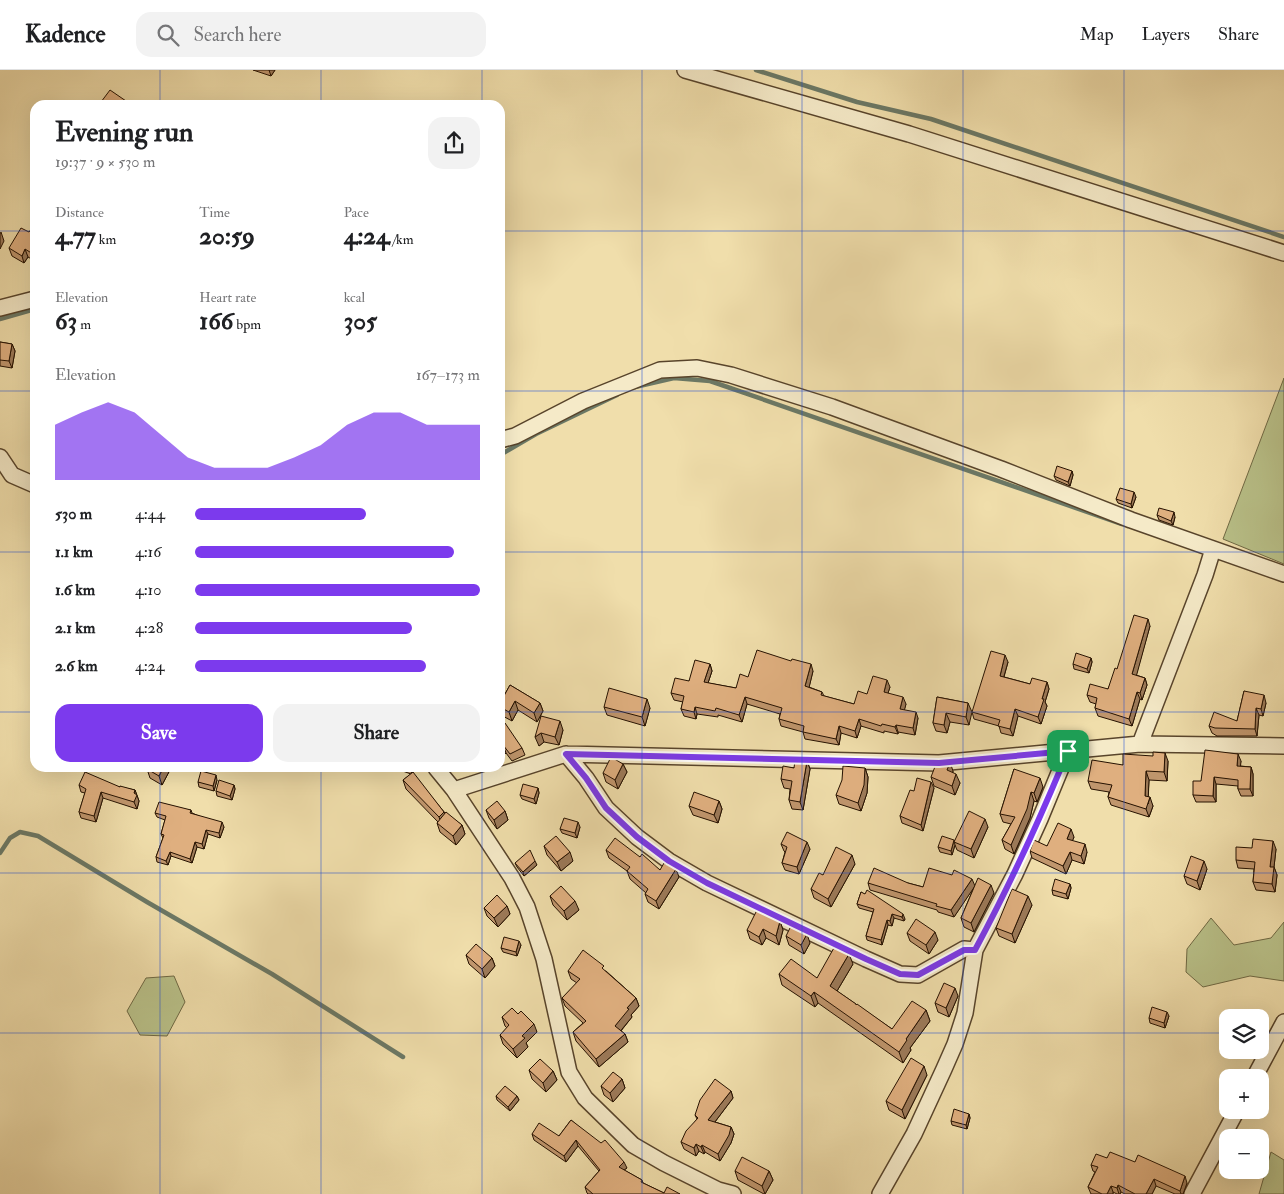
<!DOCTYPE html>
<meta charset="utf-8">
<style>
:root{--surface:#fff;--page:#f2f2f2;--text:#202124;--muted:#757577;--line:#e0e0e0;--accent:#7c3aed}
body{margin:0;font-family:"IM FELL Double Pica",serif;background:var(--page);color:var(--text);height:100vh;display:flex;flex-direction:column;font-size:19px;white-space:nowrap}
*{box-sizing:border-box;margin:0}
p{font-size:16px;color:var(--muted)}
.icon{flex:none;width:28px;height:28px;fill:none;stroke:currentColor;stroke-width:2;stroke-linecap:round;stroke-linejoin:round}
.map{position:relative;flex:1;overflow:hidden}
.side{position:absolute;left:30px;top:30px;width:475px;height:672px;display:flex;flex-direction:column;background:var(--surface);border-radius:15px;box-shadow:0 5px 20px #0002}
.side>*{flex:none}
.tools{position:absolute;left:1219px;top:939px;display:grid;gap:10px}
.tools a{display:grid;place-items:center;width:50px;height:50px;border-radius:10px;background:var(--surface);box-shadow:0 5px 20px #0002;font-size:25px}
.pin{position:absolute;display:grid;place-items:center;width:42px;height:42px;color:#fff;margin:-21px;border-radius:10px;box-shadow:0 2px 8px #0006}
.round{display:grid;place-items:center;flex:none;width:52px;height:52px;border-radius:15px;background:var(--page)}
.headline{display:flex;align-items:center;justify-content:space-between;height:85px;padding:0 25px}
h1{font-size:28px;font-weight:800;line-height:38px}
.figures{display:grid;grid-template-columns:repeat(3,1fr);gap:8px;height:85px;padding:5px 25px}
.figures div{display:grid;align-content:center}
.figures b{font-size:25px;font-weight:800}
.figures small{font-size:14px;font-weight:400}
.figures p{font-size:14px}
.chart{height:140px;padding:10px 25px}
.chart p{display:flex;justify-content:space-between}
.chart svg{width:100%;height:90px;margin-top:5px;fill:var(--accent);opacity:.7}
.primary-button{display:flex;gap:10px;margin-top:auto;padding:10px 25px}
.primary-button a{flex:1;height:58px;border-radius:15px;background:var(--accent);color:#fff;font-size:20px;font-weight:800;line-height:58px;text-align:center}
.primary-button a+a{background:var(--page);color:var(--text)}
ul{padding:0 25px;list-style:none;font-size:16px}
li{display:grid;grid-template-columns:80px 60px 1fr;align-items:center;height:38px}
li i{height:12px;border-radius:6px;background:var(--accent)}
header{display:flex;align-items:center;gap:30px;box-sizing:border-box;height:70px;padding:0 25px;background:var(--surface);border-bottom:1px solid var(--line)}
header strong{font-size:24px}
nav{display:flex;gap:28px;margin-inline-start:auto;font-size:18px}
.search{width:350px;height:45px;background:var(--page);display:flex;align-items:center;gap:12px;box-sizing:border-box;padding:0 18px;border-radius:15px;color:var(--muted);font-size:19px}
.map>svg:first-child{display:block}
.green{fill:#b9c189;stroke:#6f6944}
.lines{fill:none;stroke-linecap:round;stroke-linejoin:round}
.stream{stroke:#6b7865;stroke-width:4.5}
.minor-casing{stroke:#58442b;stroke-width:18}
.minor{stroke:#f5eac8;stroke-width:15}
.wall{fill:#c0966d;stroke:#251100}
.shaded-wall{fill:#9c7a59;stroke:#251100}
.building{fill:#dfaf7f;stroke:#251100}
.route-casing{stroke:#fff;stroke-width:10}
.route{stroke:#7c3aed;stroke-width:6}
.grid{fill:none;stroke:#1d4ed8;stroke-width:1;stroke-opacity:0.55}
</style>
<header>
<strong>Kadence</strong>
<div class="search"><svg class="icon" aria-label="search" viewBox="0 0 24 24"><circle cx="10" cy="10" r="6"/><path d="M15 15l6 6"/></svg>Search here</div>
<nav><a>Map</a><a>Layers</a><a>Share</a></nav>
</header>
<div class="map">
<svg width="1284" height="1124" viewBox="0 0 1284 1124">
<rect width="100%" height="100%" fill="#f0deab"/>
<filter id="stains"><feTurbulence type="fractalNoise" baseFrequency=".004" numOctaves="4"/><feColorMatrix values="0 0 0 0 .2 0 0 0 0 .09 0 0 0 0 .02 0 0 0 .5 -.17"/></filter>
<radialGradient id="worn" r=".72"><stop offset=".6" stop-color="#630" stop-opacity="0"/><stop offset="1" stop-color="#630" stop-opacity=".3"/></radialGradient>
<path class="green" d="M1284 308V494L1223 469Z
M1211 848 1234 875 1271 868 1284 852V911L1250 906 1203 917 1186 902 1187 879Z
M174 906 185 932 167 966 140 965 127 941 146 908Z
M1271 1082 1284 1090V1124H1259Z"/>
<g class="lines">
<path class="stream" d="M756 0 857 32 931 49 1284 167
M0 249 35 239
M635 317 674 308 710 311 1122 454
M500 385 536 364 617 325
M0 783 10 768 20 762 38 766 147 832 272 904 403 987"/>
<defs>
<path id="minor" d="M685 0 909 64 1284 183
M0 238 35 229
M500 370 515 366 583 331 660 300 697 298 731 305 832 337 1001 399 1131 450 1284 504
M0 387 12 405 35 415
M1140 674 1205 505 1213 479
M566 684 586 708 606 738 637 767 669 791 707 813 866 889 900 904 918 905 964 879 975 880
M436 698 454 720 566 684 939 693 1140 674 1284 676
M454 720 512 808 527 837 544 889 569 1002 585 1028 633 1075 664 1093 718 1120 733 1124
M1254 1008 1284 952
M880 1124 914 1064 944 999 955 974 965 943 975 880 1015 804 1040 749 1068 681
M1192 1124 1237 1040"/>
</defs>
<use href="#minor" class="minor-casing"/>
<use href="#minor" class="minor"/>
</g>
<path class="wall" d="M253 0H275L271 6Z
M35 155V191L28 187 24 193 12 186 9 178 29 162Z
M0 272 12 274 15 281 12 298 0 296Z
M1072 401 1073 405 1070 416 1056 410 1054 406Z
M1136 427 1132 438 1118 433 1116 429Z
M1157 445 1175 447 1173 455 1159 450Z
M1150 556 1136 605 1145 608 1147 615 1142 630 1140 629 1132 656 1098 646 1095 638 1096 634 1090 632 1087 625 1108 619 1117 599Z
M1091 588 1092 592 1089 603 1074 599 1073 594Z
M1008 592 1004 607 1030 614 1047 612 1049 619 1045 632 1047 636 1041 654 1018 646 1013 666 1001 663 999 656 974 649 972 642Z
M710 594 712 601 708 613 736 618 748 607 813 601 809 617 822 622 824 626 854 634 867 624 890 617 888 623 906 634 904 640 918 648 915 665 898 662V664L884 661V663L861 656 857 668 841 663 839 675 805 669 803 662 781 656 779 649 780 644 747 634 742 652 718 645V647L697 644 696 649 684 646 681 639 683 632 674 630 671 623 689 611Z
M510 615 540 633 543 641 537 652 518 640 512 651 501 645 500 641V633Z
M1244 621 1266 633 1263 646 1259 645 1257 666H1217L1212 663 1209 656 1237 651Z
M937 627 968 633 969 655 950 652 947 663 936 661 933 653Z
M604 637 650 638 645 656 607 645Z
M541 646 563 660 559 675 544 672 539 676Z
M500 656 522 678 525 685 512 691 506 683 500 688Z
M807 691 810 699 803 740 792 739 789 730 790 719 784 718 781 709 794 698Z
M1168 691 1167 711 1149 710 1148 727 1153 736 1149 747 1111 735 1108 727 1109 722 1091 719 1088 711 1123 695Z
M1241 691 1240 696 1251 697 1253 704V726H1241L1238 719V716L1216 714V732H1196L1193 725 1201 711Z
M623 694 627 702 618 719 606 712 603 703Z
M171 698 162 715 150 708 147 699Z
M397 698H414L412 703 445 743 462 755 465 764 456 775 440 762 437 753 438 752 406 719 403 710 411 704 397 699Z
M865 698 868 707 867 723 861 741 839 734 836 725Z
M1014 699 1043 717 1037 732 1034 731 1030 748 1014 784 1005 779 1002 770 1011 754 1003 752 1000 744Z
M953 701V703L960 713 955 725 934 716 931 707Z
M217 710 214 721 199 717 198 712Z
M79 715 120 717 135 720 139 731 137 739 103 728 96 752 81 748 79 742 85 723 81 722Z
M234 715 235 719 232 730 217 726 216 721Z
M538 718 539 723 536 734 522 729 520 725Z
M934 718 923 761 902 753 900 746 914 721Z
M719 731 722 739 718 753 693 745 689 736Z
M191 740 192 743 224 757 220 768 208 764 204 779 197 777 192 793 171 786 168 795 157 792 156 787 163 768 161 764 165 750 157 747 155 743Z
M486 740 505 741 508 750 497 759 489 748Z
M580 757 577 768 562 763 560 759Z
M988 757 974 788 957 780 955 775 952 785 940 782 938 777Z
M1074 767 1072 771 1087 782 1084 794 1072 790 1066 804 1032 788 1030 781 1047 776Z
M781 774 810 779 799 804 785 800 782 793 785 782 784 781Z
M544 776 573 791 561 801 547 785Z
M1252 778 1276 779 1274 797 1277 805 1275 822 1256 820 1253 812 1254 799 1238 798 1236 790Z
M606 780 640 787 660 800 679 807 659 839 648 832 645 824 646 823 630 809 627 801 609 788Z
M515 793 537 795 524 806 517 797Z
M855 794 831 837 814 828 811 819 823 805Z
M1207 799 1200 820 1187 814 1184 806Z
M868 813H908L923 817 975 816 994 823 974 862 964 857 961 848 974 817 954 847 938 842 937 840 870 820Z
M1070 814 1071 818 1068 829 1053 825 1052 820Z
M861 822 905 849 904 851 894 848 892 856 888 855 882 875 867 870 866 866 873 842 859 838 857 834Z
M550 826 579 840 567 850 553 835Z
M1032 835 1015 873 999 866 996 858Z
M507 836 510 844 498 857 487 846 484 838Z
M780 851 783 860 779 875 766 868 762 875 750 869 747 860Z
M907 863 938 870 929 884 910 871Z
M786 866 810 873 804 884 789 875Z
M521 875 517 886 503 882 501 878Z
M466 885 492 888 495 896 485 908 469 894Z
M853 894 837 921 892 959 926 940 930 951 910 978 911 980 903 993 818 933 815 937 782 915 779 904 817 908Z
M568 901H606L636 928 639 936 631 945 632 947 621 961 625 964 628 972 599 997 576 971 573 962 583 953 565 936 562 928 577 913 571 909Z
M958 926 949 947 938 942 935 933Z
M518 944 537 962 526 973 528 977 517 988 503 974 500 965 507 958 505 956 502 947Z
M1169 946 1165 958 1150 953 1149 948Z
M529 1000 553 1001 557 1010 546 1022 532 1009Z
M927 1005 905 1049 889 1040 886 1031Z
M622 1009 625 1018 613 1032 604 1025 601 1016Z
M731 1021 733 1028 715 1052 731 1057 734 1064 731 1073 720 1091 705 1082 704 1084 699 1081 696 1086 684 1079 681 1072 697 1049 695 1045Z
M496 1026H517L519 1030 510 1041 497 1030Z
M969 1044 970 1048 967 1059 952 1055 951 1051Z
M571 1050 627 1098 624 1100 642 1110 643 1113 664 1123 680 1124H588L587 1123 585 1117 599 1101 578 1076 566 1092 534 1070 532 1064 559 1066Z
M1107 1088 1187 1113 1183 1124H1175L1156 1116 1152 1124H1125L1121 1122 1120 1124H1117L1113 1122V1124H1091L1088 1117 1095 1102 1093 1101 1091 1095Z
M735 1101H769L773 1110 765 1124H764L738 1110Z"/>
<path class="shaded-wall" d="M269 0H275L271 6Z
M1 162 4 171 0 179V164Z
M25 179 28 187 24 193 22 186Z
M35 180V190L33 184Z
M12 274 15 281 12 298 9 291Z
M1072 401 1073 405 1070 416 1068 412Z
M1134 422 1136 427 1132 438 1131 434Z
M1174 442 1175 447 1173 455 1171 451Z
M1148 549 1150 556 1135 611 1132 604Z
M1005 585 1008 592 1002 613 1000 606Z
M1091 588 1092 592 1089 603 1087 599Z
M710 594 712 601 706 619 704 612Z
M811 594 813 601 808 622 805 616Z
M1145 608 1147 615 1142 630 1140 623Z
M887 610 890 617 886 629 884 622Z
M1047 612 1049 619 1045 632 1047 636 1041 654 1038 647 1042 629Z
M1137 622 1140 629 1132 656 1129 649Z
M1264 625 1266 633 1263 646 1261 639Z
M745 627 747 634 742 652 739 645Z
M903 627 906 634 903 646 900 639Z
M647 629 650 638 645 656 642 647Z
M515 631 518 640 512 651 509 642Z
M540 633 543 641 537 652 534 643Z
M968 633 972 642 969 655 966 647Z
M695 637 697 644 696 649 694 642Z
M1256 638 1259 645 1257 666 1255 659Z
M1015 639 1018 646 1013 666 1010 659Z
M916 642 918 648 915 665 913 658Z
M946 643 950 652 947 663 944 655Z
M859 649 861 656 857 668 855 661Z
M560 651 563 660 559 675 555 667Z
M896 655 898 662V664L895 657Z
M839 656 841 663 839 675 836 669Z
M541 663 544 672 539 676 535 667Z
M503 675 506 683 500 688V678Z
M1165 683 1168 691 1167 711 1164 702Z
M1238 684 1241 691 1240 702 1237 696Z
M807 691 810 699 803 740 800 732Z
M950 692 953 701 950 709 947 700Z
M623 694 627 702 618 719 615 710Z
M1251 697 1253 704V726L1250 719Z
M163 698H171L162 715 159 706Z
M411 698H414L412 704 410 699Z
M865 698 868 707 867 723 861 741 858 733Z
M1146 701 1149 710 1148 734 1150 727 1153 736 1149 747 1146 739 1145 726Z
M956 704 960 713 955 725 952 716Z
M216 705 217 710 214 721 213 716Z
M1214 707 1216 714V732L1213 726Z
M1040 708 1043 717 1037 732 1034 723Z
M931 712 934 718 923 761 921 755Z
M234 715 235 719 232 730 230 726Z
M538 718 539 723 536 734 534 729Z
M135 720 139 731 137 739 134 732V723Z
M101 722 103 728 96 752 94 746Z
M1031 722 1034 731 1030 748 1014 784 1011 775Z
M719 731 722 739 718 753 714 745Z
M505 741 508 750 497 759 494 750Z
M444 742 447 751 442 756 439 747Z
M985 749 988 757 974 788 971 779Z
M222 752 224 757 220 768 219 763Z
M578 752 580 757 577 768 575 763Z
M462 755 465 764 456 775 453 766Z
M1071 759 1074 767 1070 777 1067 769Z
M206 760 208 764 204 779 202 774Z
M954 770 955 775 952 785 951 781Z
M1273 771 1276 779 1274 797 1277 805 1275 822 1272 814 1270 797Z
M195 772 197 777 192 793 190 789Z
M807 772 810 779 799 804 797 797Z
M1085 774 1087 782 1084 794 1081 786Z
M170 782 171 786 168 795 166 791Z
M570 782 573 791 561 801 557 792Z
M1070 782 1072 790 1066 804 1063 796Z
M852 785 855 794 831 837 828 829Z
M535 791 537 795 524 806 523 802Z
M1204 791 1207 799 1200 820 1197 811Z
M676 799 679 807 659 839 656 831Z
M972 809 975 816 954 847 951 840Z
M1070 814 1071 818 1068 829 1066 824Z
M991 815 994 823 974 862 971 853Z
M1028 826 1032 835 1015 873 1012 864Z
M575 831 579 840 567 850 564 841Z
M507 836 510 844 498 857 494 848Z
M892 844 894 848 892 856 890 851Z
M903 844 905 849 904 851 902 847Z
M887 850 888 855 882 875 881 870Z
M780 851 783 860 779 875 776 866Z
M763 859 766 868 762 875 759 867Z
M935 862 938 870 929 884 926 875Z
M807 864 810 873 804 884 801 875Z
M519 871 521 875 517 886 516 882Z
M849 884 853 894 834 926 830 916Z
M492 888 495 896 485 908 482 899Z
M955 918 958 926 949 947 946 938Z
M814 922 818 933 815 937 811 926Z
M636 928 639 936 631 945 632 947 618 964 615 956 627 938Z
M926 940 930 951 910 978 911 980 903 993 899 982 906 969Z
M1167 942 1169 946 1165 958 1164 953Z
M534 954 537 962 526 973 528 977 517 988 513 979 522 966Z
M625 964 628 972 599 997 596 989Z
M924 996 927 1005 905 1049 902 1040Z
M553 1001 557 1010 546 1022 543 1013Z
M622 1009 625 1018 613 1032 610 1023Z
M731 1021 733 1028 711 1057 708 1050Z
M517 1026 519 1030 510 1041 508 1037Z
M969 1044 970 1048 967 1059 966 1055Z
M731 1057 734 1064 731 1073 720 1091 718 1084Z
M576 1070 578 1076 566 1092 564 1086Z
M696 1074 699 1081 696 1086 694 1078Z
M702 1075 705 1082 704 1084 701 1077Z
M624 1092 627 1098 621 1102 619 1097Z
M769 1101 773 1110 765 1124 762 1116Z
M1185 1106 1187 1113 1183 1124H1181L1180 1121Z
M1154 1109 1156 1116 1152 1124H1146Z
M1118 1115 1121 1122 1120 1124H1119L1117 1118Z
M1111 1116 1113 1122V1124H1107Z"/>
<path class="building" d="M110 20 126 31 123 35H105L101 32Z
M35 155V180L33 184 25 179 22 186 9 178 21 158 29 162Z
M0 272 12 274 9 291 0 290Z
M1057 396 1072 401 1068 412 1054 406Z
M1120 418 1134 422 1131 434 1116 429Z
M1159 438 1174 442 1171 451 1157 445Z
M1134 545 1148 549 1132 604 1145 608 1140 623 1137 622 1129 649 1095 638 1097 628 1087 625 1090 614 1108 619 1115 598 1117 599Z
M757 580 791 591 792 589 811 594 805 616 822 622 821 625 854 634 858 621 867 624 873 606 887 610 884 622 903 627 900 639 916 642 913 658 896 655 895 657 882 654 881 656 859 649 855 661 839 656 836 669 803 662 804 656 779 649 782 638 745 627 739 645 716 638 715 641 695 637 694 642 681 639 684 626 671 623 675 608 689 611 695 590 710 594 704 612 736 618 740 604 748 607Z
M991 581 1005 585 1000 606 1030 614 1032 608 1047 612 1042 629H1044L1038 647 1015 639 1010 659 998 656 1000 650 972 642Z
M1076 583 1091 588 1087 599 1073 594Z
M510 615 540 633 534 643 515 631 509 642 500 637V633Z
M609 618 647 629 642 647 604 637Z
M1244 621 1264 625 1261 639 1256 638 1255 659 1215 658 1209 656 1214 642 1237 651Z
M937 627 968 633 966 647 946 643 944 655 933 653Z
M541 646 560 651 555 667 541 663 535 667Z
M505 653 522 678 510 684 503 675 500 678V656Z
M1205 680 1238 684 1237 696 1251 697 1250 719H1238V710L1214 707 1213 726 1193 725V711H1201Z
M1153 682 1165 683 1164 702 1146 701 1145 726 1150 727 1146 739 1108 727 1112 715 1088 711 1092 690 1123 695V684L1153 686Z
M611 687 623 694 615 710 603 703Z
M795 690 807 691 800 732 789 730 792 711 781 709 783 696 794 698Z
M950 692 947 700 956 704 952 716 931 707 936 694Z
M843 696 865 698 864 715 858 733 836 725 842 710Z
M148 698H163L159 706 147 699Z
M1014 699 1040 708 1034 723 1031 722 1027 739 1011 775 1002 770 1015 747 1000 744Z
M201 701 216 705 213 716 198 712Z
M85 702 120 717V716L135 720 134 723 137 725 134 732 101 722 94 746 79 742 86 719 79 715Z
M413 702 444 742 439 747 403 710Z
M917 708 931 712 921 755 900 746 910 720 914 721Z
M219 710 234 715 230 726 216 721Z
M523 714 538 718 534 729 520 725Z
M694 722 719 731 714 745 689 736Z
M497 731 505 741 494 750 486 740Z
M159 732 191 740 190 743 222 752 219 763 206 760 202 774 195 772 190 789 170 782 166 791 156 787 164 765 161 764 166 746 155 743Z
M969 741 985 749 971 779 954 772Z
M446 742 462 755 453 766 437 753Z
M564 748 578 752 575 763 560 759Z
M1058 753 1071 759 1067 769 1085 774 1081 786 1070 782 1063 796 1030 781 1034 770 1047 776Z
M787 762 807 772 797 797 782 793 787 777 781 774Z
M556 766 570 782 557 792 544 776Z
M942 766 954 770 951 781 938 777Z
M615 768 640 787 642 784 660 800 664 793 676 799 656 831 645 824 648 819 627 801 630 797 606 780Z
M1253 769 1273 771 1270 797H1274L1272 814 1253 812 1255 792 1236 790V777L1252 778Z
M836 777 852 785 828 829 811 819 819 803 823 805Z
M530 780 535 791 523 802 515 793Z
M1191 786 1204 791 1197 811 1184 806Z
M874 798 908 813 923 817 929 798 952 805 954 800 972 809 951 840 936 836 937 834 868 813Z
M978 808 991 815 971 853 961 848Z
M1055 809 1070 814 1066 824 1052 820Z
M561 816 575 831 564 841 550 826Z
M1012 819 1028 826 1012 864 996 858Z
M867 820 903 844 902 847 892 844 890 851 887 850 881 870 866 866 874 839 857 834 861 822 865 824Z
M497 825 507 836 494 848 484 838Z
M757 840 780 851 776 866 763 859 759 867 747 860Z
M916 849 935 862 926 875 907 863Z
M791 856 807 864 801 875 786 866Z
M504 867 519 871 516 882 501 878Z
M476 874 492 888 482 899 466 885Z
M835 876 849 884 830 916 856 934V935L857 934 892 959 912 931 926 940 906 969 907 970 899 982 814 922 811 926 779 904 791 889 817 908Z
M583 880 604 896 602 898 636 928 627 938 629 939 615 956 625 964 596 989 573 962 586 951 562 928 580 909 568 901Z
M944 913 955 918 946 938 935 933Z
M1152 937 1167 942 1164 953 1149 948Z
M512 938 518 944 521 941 534 954 522 966 525 968 513 979 500 965 509 955 502 947Z
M911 988 924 996 902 1040 886 1031Z
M540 989 553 1001 543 1013 529 1000Z
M613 1002 622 1009 610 1023 601 1016Z
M715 1009 731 1021 708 1050 731 1057 729 1065 718 1084 702 1075 701 1077 696 1074 694 1078 681 1072 686 1061 698 1048 695 1045 700 1030Z
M505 1016 517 1026 508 1037 496 1026Z
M954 1039 969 1044 966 1055 951 1051Z
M571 1050 601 1073 605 1070 624 1092 619 1097 642 1110 641 1112 664 1123 667 1117 680 1124H593L585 1117 600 1100 576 1070 564 1086 532 1064 539 1053 559 1066Z
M1110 1082 1135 1092 1138 1085 1185 1106 1180 1121 1154 1109 1146 1124H1135L1118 1115 1117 1118 1111 1116 1107 1124H1102L1088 1117 1098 1097 1091 1095 1096 1084 1107 1088Z
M742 1087 769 1101 762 1116 735 1101Z"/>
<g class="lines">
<defs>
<path id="route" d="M1068 681C1040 749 1010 815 975 880H964L918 905 900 904 866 889 707 813 669 791 637 767 606 738 586 708 566 684 939 693Z"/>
</defs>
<use href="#route" class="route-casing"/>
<use href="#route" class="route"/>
</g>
<path class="grid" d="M160 0V35M321 0V35M482 0V35M642 0V1124M802 0V1124M963 0V1124M1124 0V1124M0 161H35M500 161H1284M0 321H35M500 321H1284M0 482H35M500 482H1284M0 642H35M500 642H1284M160 698V1124M321 698V1124M482 698V1124M0 803H1284M0 963H1228M1260 963H1284"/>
<rect width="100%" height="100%" filter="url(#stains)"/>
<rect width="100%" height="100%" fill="url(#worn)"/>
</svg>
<div class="tools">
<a><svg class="icon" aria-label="layers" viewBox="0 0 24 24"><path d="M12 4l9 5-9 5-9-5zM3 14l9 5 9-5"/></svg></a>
<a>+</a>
<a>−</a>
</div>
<div class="pin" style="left:1068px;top:681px;background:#1e9e55"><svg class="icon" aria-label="arrive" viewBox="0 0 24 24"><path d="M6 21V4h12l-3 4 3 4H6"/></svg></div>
<section class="side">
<div class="headline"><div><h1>Evening run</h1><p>19:37 · 9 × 530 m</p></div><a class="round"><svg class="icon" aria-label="share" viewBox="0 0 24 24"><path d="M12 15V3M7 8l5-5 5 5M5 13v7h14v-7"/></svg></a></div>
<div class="figures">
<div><p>Distance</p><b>4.77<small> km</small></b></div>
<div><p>Time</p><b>20:59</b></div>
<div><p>Pace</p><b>4:24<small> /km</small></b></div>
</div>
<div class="figures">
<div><p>Elevation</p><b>63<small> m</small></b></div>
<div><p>Heart rate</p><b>166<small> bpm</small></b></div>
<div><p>kcal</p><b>305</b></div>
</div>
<div class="chart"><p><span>Elevation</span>167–173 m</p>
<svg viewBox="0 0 160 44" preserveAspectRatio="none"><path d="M0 44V17L10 11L20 6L30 11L40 22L50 33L60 38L70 38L80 38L90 33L100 27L110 17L120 11L130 11L140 17L150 17L160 17V44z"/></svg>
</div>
<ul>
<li><b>530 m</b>4:44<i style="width:60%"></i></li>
<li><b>1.1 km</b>4:16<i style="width:91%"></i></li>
<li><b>1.6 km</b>4:10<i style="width:100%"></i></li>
<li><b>2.1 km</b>4:28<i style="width:76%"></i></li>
<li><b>2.6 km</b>4:24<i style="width:81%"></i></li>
</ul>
<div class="primary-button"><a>Save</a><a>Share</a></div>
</section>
</div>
